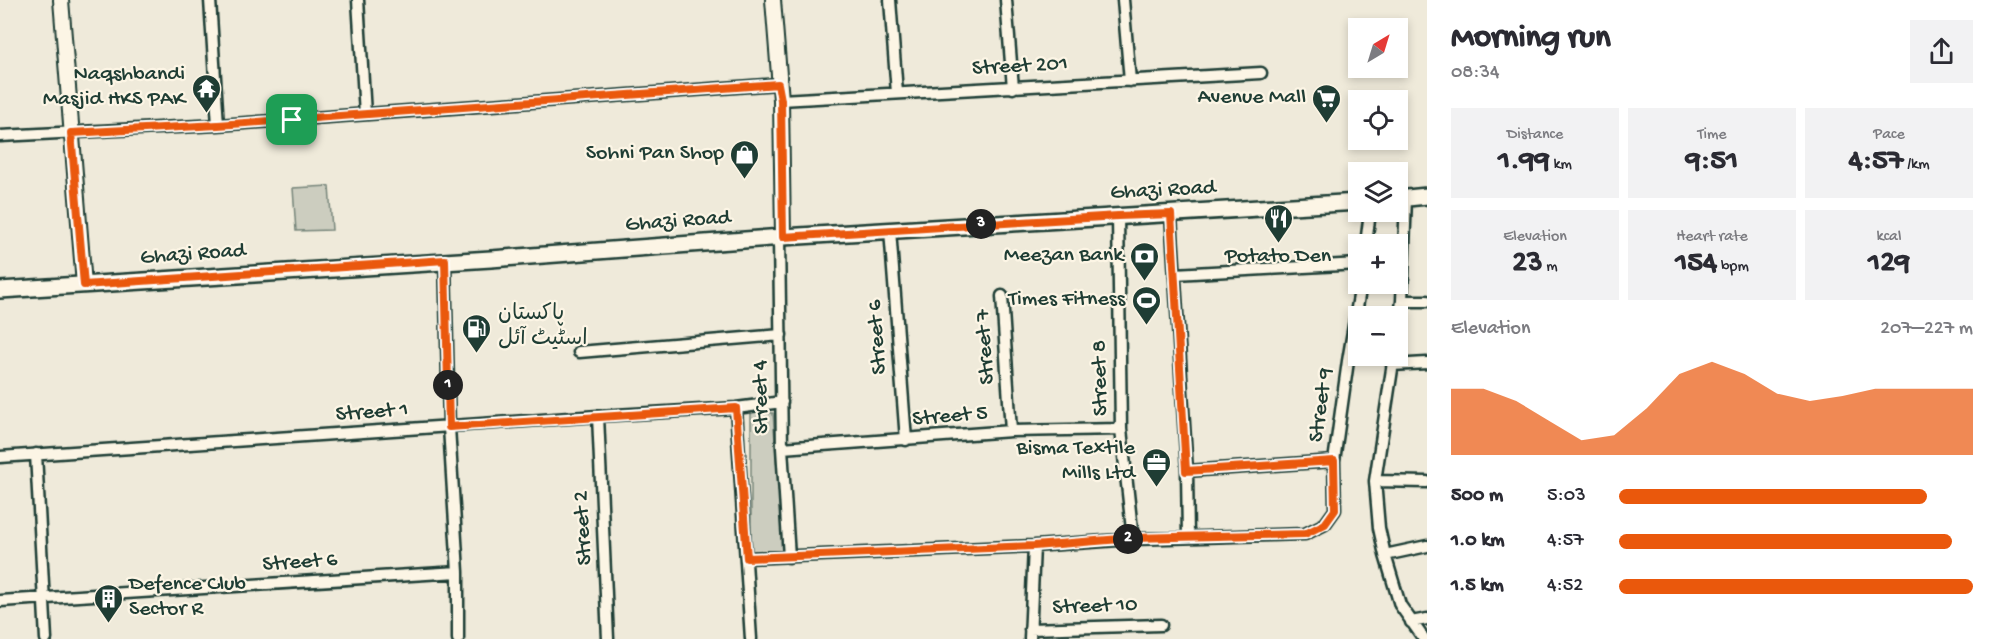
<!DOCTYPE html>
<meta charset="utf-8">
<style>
:root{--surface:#fff;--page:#f2f2f3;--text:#2b2b33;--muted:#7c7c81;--accent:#ea580c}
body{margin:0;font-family:"Gochi Hand","Playpen Sans Arabic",sans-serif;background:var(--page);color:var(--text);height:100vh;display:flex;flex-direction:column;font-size:22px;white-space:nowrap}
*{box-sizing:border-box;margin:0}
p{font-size:20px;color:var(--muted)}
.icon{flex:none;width:33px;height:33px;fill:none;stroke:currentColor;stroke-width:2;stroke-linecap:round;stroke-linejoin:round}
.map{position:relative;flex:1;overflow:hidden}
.panel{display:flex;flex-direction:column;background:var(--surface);width:570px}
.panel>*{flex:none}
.needle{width:39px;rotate:38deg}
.tools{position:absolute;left:1348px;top:18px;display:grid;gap:12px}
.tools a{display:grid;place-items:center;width:60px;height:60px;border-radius:0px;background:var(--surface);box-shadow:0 3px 9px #0003;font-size:30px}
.pin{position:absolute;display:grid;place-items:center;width:51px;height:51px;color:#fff;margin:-26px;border-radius:12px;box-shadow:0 3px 9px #0006}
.km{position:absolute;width:30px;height:30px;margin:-15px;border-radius:50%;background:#222;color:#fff;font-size:16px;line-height:30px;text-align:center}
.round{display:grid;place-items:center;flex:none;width:63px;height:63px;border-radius:0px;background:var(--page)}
.head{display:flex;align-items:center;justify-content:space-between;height:102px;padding:0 24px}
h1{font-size:33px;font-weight:700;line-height:45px}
.metrics{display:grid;grid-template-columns:repeat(3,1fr);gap:9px;height:102px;padding:6px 24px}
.metrics div{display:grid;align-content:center;border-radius:0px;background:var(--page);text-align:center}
.metrics b{font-size:30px;font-weight:700}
.metrics small{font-size:16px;font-weight:400}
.metrics p{font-size:16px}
.chart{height:168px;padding:12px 24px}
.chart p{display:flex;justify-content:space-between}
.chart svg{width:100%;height:108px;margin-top:6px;fill:var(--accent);opacity:.7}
ul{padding:0 24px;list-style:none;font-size:20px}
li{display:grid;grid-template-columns:96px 72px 1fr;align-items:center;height:45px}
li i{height:15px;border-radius:8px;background:var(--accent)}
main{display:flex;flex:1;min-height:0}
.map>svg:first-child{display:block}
.green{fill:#cccdbf;stroke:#76857a;stroke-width:1.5}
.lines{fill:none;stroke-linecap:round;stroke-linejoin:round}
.minor-casing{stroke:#1f3d34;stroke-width:15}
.tertiary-casing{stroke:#1f3d34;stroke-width:18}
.secondary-casing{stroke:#1f3d34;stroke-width:20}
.minor{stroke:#fcf5e5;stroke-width:10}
.tertiary{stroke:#fcf5e5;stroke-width:14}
.secondary{stroke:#fcf5e5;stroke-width:15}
.route-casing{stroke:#fff;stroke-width:12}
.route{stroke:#ea580c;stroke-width:8}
.labels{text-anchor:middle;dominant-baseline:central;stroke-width:4.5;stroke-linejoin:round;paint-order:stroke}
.street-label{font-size:22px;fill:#1f3d34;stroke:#fcf5e5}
.poi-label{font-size:22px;fill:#1f3d34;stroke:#fcf5e5;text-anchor:end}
</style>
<main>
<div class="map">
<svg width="1427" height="639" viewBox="0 0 1427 639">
<rect width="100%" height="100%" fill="#efeada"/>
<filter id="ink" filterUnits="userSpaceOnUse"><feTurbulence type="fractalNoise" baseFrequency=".0167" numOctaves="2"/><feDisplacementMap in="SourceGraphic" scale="12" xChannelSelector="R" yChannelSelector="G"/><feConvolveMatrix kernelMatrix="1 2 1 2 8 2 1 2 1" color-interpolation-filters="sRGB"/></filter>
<g filter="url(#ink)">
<path class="green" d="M329 186 332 230 296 231 293 188Z
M751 412 773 413 783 554 751 551Z"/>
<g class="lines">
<defs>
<path id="minor" d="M210 0 218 125
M358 0 365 114
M890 0 897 93
M1006 0 1013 88
M1123 0 1130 81
M781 100 1261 73
M0 136 218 125 778 84
M1171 215 1187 471 1188 537
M1118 216 1121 429 1133 539
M890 230 906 440
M779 238 782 448 789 557
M1366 244 1370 212
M445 260 449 427 458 572V639
M1175 274 1359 264
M1002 296 1011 431
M1402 301H1427
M1398 329 1402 301 1406 198
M579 352 781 335
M1394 356 1375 481 1379 528 1385 555 1400 605 1424 639
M1392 365 1427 363
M736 408 751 639
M598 416 608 639
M782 448 1011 431 1121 429
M36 454 46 639
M0 457 598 416 736 408 782 402
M1187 471 1334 461
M1375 481 1427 482
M1385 555 1427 546
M747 558 1034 546 1133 539 1305 534 1325 524 1335 510 1334 461 1348 361 1361 284
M0 601 458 572
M1411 622 1427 619
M1030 629 1161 625
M1030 639 1034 546"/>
<path id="tertiary" d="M61 0 84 285
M773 0 781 100 783 237"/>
<path id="secondary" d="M1398 199 1427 196
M0 290 491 259 783 237 1359 202"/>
</defs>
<use href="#minor" class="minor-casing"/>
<use href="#tertiary" class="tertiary-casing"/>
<use href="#secondary" class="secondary-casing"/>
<use href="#minor" class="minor"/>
<use href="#tertiary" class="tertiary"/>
<use href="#secondary" class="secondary"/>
</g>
</g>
<g class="lines" filter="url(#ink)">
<defs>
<path id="route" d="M778 84 781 100 783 237 1118 216 1171 214 1186 471 1334 461 1335 510 1325 524 1305 534 1133 538 1034 546 747 558 736 408 449 427 445 260 84 285 71 133 218 125Z"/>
</defs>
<use href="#route" class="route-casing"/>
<use href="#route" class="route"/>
</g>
<defs>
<symbol id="temple-pin" viewBox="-11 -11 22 30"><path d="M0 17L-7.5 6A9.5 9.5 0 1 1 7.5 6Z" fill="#1f3d34" stroke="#fcf5e5"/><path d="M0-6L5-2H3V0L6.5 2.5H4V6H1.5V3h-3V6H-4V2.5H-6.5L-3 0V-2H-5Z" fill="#fff"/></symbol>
<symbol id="supermarket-pin" viewBox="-11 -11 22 30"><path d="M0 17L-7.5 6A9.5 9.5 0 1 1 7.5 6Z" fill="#1f3d34" stroke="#fcf5e5"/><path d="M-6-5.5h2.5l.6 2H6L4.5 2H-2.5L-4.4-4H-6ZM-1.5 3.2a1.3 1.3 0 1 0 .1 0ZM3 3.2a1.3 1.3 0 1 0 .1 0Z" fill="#fff"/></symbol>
<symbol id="shop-pin" viewBox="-11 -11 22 30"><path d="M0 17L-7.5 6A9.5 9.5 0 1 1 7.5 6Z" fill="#1f3d34" stroke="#fcf5e5"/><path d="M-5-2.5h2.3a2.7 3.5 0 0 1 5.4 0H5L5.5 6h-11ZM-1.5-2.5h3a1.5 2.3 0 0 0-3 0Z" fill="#fff"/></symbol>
<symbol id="restaurant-pin" viewBox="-11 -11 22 30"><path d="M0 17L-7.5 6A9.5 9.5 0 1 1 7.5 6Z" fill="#1f3d34" stroke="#fcf5e5"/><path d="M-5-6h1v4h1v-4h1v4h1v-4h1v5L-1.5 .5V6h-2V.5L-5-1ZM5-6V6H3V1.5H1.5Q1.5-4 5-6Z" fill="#fff"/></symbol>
<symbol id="bank-pin" viewBox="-11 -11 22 30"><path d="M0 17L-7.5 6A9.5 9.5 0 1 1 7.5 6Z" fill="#1f3d34" stroke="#fcf5e5"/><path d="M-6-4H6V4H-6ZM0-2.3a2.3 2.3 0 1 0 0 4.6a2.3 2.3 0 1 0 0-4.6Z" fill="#fff"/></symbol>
<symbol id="stadium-pin" viewBox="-11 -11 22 30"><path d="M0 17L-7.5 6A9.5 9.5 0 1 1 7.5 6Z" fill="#1f3d34" stroke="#fcf5e5"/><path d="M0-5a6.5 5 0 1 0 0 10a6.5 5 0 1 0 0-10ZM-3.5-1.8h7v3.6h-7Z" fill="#fff"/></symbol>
<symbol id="fuel-pin" viewBox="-11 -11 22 30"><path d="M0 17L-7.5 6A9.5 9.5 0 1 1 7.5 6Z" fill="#1f3d34" stroke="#fcf5e5"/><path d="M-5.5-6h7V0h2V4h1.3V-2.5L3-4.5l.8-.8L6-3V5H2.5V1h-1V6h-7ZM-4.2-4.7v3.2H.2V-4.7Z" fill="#fff"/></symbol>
<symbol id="office-pin" viewBox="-11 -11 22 30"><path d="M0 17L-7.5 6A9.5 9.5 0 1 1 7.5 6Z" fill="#1f3d34" stroke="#fcf5e5"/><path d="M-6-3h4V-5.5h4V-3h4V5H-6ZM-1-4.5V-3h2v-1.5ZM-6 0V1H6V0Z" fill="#fff"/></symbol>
<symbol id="building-pin" viewBox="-11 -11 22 30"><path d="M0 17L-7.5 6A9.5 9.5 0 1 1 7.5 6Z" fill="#1f3d34" stroke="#fcf5e5"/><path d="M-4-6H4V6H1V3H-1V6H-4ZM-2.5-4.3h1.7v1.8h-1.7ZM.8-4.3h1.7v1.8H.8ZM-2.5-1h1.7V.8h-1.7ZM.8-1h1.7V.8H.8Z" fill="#fff"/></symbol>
</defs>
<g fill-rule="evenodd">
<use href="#temple-pin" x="190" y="72" width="33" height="45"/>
<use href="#supermarket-pin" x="1310" y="82" width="33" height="45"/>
<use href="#shop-pin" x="728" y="138" width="33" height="45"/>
<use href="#restaurant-pin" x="1262" y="202" width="33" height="45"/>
<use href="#bank-pin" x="1128" y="240" width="33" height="45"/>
<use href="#stadium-pin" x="1130" y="284" width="33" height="45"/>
<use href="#fuel-pin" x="460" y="312" width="33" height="45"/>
<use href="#office-pin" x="1140" y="446" width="33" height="45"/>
<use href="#building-pin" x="92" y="582" width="33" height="45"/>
</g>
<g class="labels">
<g class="street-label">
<text transform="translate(1020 67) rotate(-3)">Street 201</text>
<text transform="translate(1163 191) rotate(-3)">Ghazi Road</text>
<text transform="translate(678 222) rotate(-4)">Ghazi Road</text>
<text transform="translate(193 255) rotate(-4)">Ghazi Road</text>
<text transform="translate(878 337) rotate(-94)">Street 6</text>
<text transform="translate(986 347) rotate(-94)">Street 7</text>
<text transform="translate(1101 378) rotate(-91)">Street 8</text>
<text transform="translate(762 397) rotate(-91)">Street 4</text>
<text transform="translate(1322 405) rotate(-82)">Street 9</text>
<text transform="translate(372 413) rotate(-4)">Street 1</text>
<text transform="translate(950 417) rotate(-5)">Street 5</text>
<text transform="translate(584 528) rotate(-93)">Street 2</text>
<text transform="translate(300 563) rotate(-4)">Street 6</text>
<text transform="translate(1095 607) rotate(-2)">Street 10</text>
</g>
<g class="poi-label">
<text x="185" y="75">Naqshbandi<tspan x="185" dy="25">Masjid HKS PAK</tspan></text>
<text x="1306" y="98">Avenue Mall</text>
<text x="724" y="154">Sohni Pan Shop</text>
<text x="1123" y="256">Meezan Bank</text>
<text x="1278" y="257" text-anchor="middle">Potato Den</text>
<text x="1125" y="300">Times Fitness</text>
<text x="498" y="315" text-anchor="start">پاکستان<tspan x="498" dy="25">اسٹیٹ آئل</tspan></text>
<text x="1135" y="449">Bisma Textile<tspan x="1135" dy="25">Mills Ltd</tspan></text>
<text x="129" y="585" text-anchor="start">Defence Club<tspan x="129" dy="25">Sector R</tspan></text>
</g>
</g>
</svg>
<div class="tools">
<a><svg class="needle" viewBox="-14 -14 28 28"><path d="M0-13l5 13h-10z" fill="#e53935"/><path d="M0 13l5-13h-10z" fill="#7c7c81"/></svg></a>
<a><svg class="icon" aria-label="locate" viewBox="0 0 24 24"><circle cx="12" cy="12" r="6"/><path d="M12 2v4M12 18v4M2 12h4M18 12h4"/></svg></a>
<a><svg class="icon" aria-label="layers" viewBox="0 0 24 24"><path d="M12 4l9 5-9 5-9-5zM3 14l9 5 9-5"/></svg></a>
<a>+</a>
<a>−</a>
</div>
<div class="pin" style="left:292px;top:120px;background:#1e9e55"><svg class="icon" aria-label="arrive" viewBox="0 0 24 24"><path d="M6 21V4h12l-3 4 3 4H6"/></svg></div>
<b class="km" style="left:448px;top:385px">1</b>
<b class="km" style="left:1128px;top:539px">2</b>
<b class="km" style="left:981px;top:224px">3</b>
</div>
<section class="panel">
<div class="head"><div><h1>Morning run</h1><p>08:34</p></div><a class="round"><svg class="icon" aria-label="share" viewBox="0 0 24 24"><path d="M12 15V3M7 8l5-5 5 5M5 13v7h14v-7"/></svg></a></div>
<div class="metrics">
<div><p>Distance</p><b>1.99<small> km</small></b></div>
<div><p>Time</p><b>9:51</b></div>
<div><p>Pace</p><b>4:57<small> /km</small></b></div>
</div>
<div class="metrics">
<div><p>Elevation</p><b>23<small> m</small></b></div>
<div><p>Heart rate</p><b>154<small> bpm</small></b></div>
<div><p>kcal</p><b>129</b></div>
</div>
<div class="chart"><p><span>Elevation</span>207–227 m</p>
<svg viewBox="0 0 160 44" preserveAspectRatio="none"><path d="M0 44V17L10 17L20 22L30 30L40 38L50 36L60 25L70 11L80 6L90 11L100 19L110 22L120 20L130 17L140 17L150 17L160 17V44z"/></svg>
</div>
<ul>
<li><b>500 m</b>5:03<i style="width:87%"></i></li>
<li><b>1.0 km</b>4:57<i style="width:94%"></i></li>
<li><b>1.5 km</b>4:52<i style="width:100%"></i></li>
</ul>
</section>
</main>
